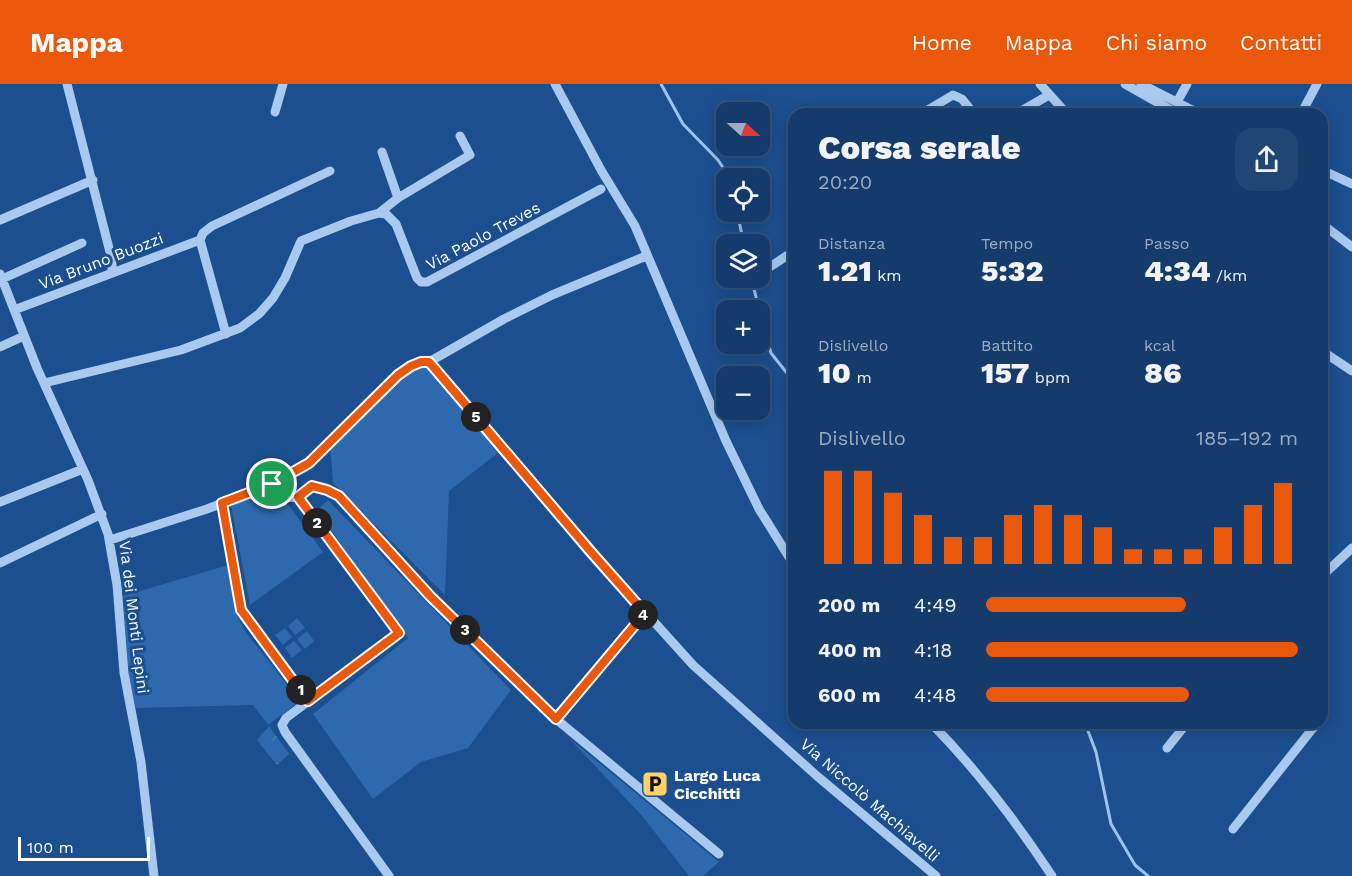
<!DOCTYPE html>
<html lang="it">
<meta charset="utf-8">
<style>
:root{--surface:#143b6b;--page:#214673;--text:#f1f3f6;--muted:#9dadc1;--line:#33557e;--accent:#ea580c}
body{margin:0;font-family:"Work Sans",sans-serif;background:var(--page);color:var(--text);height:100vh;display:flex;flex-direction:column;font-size:22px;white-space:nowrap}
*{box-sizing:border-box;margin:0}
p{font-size:20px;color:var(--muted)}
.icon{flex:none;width:33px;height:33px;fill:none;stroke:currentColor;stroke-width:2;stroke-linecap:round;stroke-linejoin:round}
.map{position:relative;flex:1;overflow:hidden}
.side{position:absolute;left:788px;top:24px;width:540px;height:621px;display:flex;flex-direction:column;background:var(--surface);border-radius:18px;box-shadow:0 3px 15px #0003,0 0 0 2px var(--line)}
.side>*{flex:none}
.needle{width:39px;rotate:111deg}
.controls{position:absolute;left:716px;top:18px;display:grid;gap:12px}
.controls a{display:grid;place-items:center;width:54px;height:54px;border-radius:12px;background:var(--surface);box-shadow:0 3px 15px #0003,0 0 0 2px var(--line);font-size:30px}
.scale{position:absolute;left:18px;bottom:15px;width:132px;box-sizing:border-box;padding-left:6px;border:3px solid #fff;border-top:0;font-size:16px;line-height:21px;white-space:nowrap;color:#fff;-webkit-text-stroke:4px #1b4f8f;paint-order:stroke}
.pin{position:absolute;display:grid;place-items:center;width:51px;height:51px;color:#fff;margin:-26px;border:3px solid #fff;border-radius:50%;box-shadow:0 2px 6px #0007}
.km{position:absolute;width:30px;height:30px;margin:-15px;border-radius:50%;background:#222;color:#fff;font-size:16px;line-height:30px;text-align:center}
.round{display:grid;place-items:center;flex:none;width:63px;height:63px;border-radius:18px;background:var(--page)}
.head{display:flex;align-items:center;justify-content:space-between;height:102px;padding:0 30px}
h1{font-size:33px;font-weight:800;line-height:45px}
.metrics{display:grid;grid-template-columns:repeat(3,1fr);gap:9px;height:102px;padding:6px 30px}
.metrics div{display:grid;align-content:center}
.metrics b{font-size:30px;font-weight:800}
.metrics small{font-size:16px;font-weight:400}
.metrics p{font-size:16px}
.chart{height:168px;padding:12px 30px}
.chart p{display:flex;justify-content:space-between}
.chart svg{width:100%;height:108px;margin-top:6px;stroke:var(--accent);stroke-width:6}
ul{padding:0 30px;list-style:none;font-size:20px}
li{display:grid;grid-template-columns:96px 72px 1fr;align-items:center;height:45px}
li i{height:15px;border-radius:8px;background:var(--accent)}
header{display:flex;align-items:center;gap:36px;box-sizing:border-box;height:84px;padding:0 30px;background:var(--accent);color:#fff}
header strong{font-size:28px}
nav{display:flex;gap:33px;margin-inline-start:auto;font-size:21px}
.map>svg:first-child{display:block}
.grass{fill:#2e69ad}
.park{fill:url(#park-crowns)}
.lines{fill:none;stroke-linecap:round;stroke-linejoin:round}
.stream{stroke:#9cc4f0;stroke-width:3}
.minor{stroke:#a9c9ee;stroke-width:9}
.route-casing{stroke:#fff;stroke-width:12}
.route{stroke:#ea580c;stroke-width:8}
.labels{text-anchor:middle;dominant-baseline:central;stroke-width:6;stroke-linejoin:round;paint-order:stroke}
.street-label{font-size:16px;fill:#fff;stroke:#1b4f8f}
.poi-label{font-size:16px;font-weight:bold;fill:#fff;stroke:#1b4f8f;text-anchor:start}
</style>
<header>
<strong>Mappa</strong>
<nav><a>Home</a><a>Mappa</a><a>Chi siamo</a><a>Contatti</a></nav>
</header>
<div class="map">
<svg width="1352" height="792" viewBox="0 0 1352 792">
<defs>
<pattern id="park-crowns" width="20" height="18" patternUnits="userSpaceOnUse" patternTransform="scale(1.5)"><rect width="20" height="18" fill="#2e69ad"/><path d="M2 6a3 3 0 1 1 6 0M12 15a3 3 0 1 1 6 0" fill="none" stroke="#4d80b9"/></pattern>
</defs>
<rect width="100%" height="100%" fill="#1b4f8f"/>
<path class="grass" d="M429 278 503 365 449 407 445 511 333 399 330 359 396 294Z
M269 405 275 413 288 420 323 468 250 521 231 421Z
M328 416 511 606 468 664 421 678 373 715 313 630 408 554 317 426Z
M225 482H228L237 532 245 547 300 617 268 641 253 621 136 624 129 597 123 512Z
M297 534 305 544 295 551 288 542Z
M285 544 292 553 283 561 275 551Z
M307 547 314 557 305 565 297 555Z
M294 557 302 566 292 574 285 564Z
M569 654 719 778 703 792H689L643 733Z"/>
<path class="park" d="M269 642 289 670 277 681 257 656Z"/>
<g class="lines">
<path class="stream" d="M661 0 683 40 718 76 730 94
M737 128 744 160
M751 194 771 269 794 298
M1085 639 1096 668 1111 740 1135 781 1148 792"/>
<path class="minor" d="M67 0 112 176V188
M555 0 601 86 635 142 726 357 759 425 794 481
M1040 0 1067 30
M1125 0 1178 30
M1141 0 1200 30
M1177 18 1187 0
M275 28 283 0
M921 30 953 11 962 15 974 30
M1016 30 1049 11
M1301 30 1317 0
M382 68 398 114
M1322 86 1352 100
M379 129 398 114 470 71 460 52
M0 136 93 96
M1322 140 1352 163
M0 190 37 284 88 396 108 450 117 501 124 589 141 678 154 792
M759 190 794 167
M2 195 82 159
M14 226 200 156
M226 250 200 156 203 149 212 142 330 87
M0 263 24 252
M1322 267 1352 287
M429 278 504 235 552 211 646 172
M44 299 181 266 240 244 259 230 273 214 285 194 301 157 351 137 379 129 386 130 396 140 417 194 421 198H427L601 105
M272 400C278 412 285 415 298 413L399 549 286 634 282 641 285 648 389 792
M298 413 312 402 326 405 339 412 430 512 556 635 719 770
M0 418 83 385
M222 419 241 526 308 617
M110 456 207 425 272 400 309 379 405 286 418 279 429 278 591 468 693 581 817 692 936 792
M0 479 102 430
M1322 492 1352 464
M1322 617 1325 626 1322 634
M556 635 645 529
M931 639C977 686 1016 737 1052 792
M1167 664 1187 639
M1233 745 1317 639"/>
</g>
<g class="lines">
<defs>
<path id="route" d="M421 278H429L436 286 591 468 645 529 556 635 430 512 339 412 327 406 312 402 298 413 399 549 308 617 241 526 222 419 272 400 309 379 398 291 411 282Z"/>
</defs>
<use href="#route" class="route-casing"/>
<use href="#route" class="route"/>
</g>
<defs>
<symbol id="parking-square" viewBox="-11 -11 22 22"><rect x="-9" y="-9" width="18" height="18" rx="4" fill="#ffd166" stroke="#1b4f8f"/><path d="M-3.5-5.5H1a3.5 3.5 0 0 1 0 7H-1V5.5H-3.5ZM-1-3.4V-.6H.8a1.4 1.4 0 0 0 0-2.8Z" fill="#111"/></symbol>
</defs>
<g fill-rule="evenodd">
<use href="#parking-square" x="640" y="685" width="30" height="30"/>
</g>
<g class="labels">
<g class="street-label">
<text transform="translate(483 152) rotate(-28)">Via Paolo Treves</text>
<text transform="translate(101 177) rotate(-21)">Via Bruno Buozzi</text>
<text transform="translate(134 533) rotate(83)">Via dei Monti Lepini</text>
<text transform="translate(870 716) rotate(41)">Via Niccolò Machiavelli</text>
</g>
<g class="poi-label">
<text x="674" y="691">Largo Luca<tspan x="674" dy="18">Cicchitti</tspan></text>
</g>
</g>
</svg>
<div class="controls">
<a><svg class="needle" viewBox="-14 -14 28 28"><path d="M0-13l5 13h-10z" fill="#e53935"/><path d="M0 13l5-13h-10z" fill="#9dadc1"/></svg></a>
<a><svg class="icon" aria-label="locate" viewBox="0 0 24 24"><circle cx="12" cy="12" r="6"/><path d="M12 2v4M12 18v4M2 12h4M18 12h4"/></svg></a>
<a><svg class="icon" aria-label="layers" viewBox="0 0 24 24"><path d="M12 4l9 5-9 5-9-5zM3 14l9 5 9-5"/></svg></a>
<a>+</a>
<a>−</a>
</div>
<div class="scale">100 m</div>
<div class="pin" style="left:272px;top:400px;background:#1e9e55"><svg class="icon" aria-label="arrive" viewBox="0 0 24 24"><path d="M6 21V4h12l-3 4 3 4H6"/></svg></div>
<b class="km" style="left:301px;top:606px">1</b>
<b class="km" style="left:317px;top:439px">2</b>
<b class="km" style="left:465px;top:546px">3</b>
<b class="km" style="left:643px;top:531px">4</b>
<b class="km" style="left:476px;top:333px">5</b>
<section class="side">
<div class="head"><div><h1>Corsa serale</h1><p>20:20</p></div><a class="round"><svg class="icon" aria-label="share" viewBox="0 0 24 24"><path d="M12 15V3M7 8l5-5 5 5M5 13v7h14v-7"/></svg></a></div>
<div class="metrics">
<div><p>Distanza</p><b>1.21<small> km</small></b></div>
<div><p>Tempo</p><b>5:32</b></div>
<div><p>Passo</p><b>4:34<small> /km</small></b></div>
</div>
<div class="metrics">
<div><p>Dislivello</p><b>10<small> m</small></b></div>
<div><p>Battito</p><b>157<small> bpm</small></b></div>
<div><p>kcal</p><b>86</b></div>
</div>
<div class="chart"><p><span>Dislivello</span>185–192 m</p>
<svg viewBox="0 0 160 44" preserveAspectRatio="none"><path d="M5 44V6M15 44V6M25 44V15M35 44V24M45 44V33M55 44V33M65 44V24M75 44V20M85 44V24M95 44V29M105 44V38M115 44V38M125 44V38M135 44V29M145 44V20M155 44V11"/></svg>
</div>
<ul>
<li><b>200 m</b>4:49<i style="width:64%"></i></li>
<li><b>400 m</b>4:18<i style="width:100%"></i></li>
<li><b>600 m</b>4:48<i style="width:65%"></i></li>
</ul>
</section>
</div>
